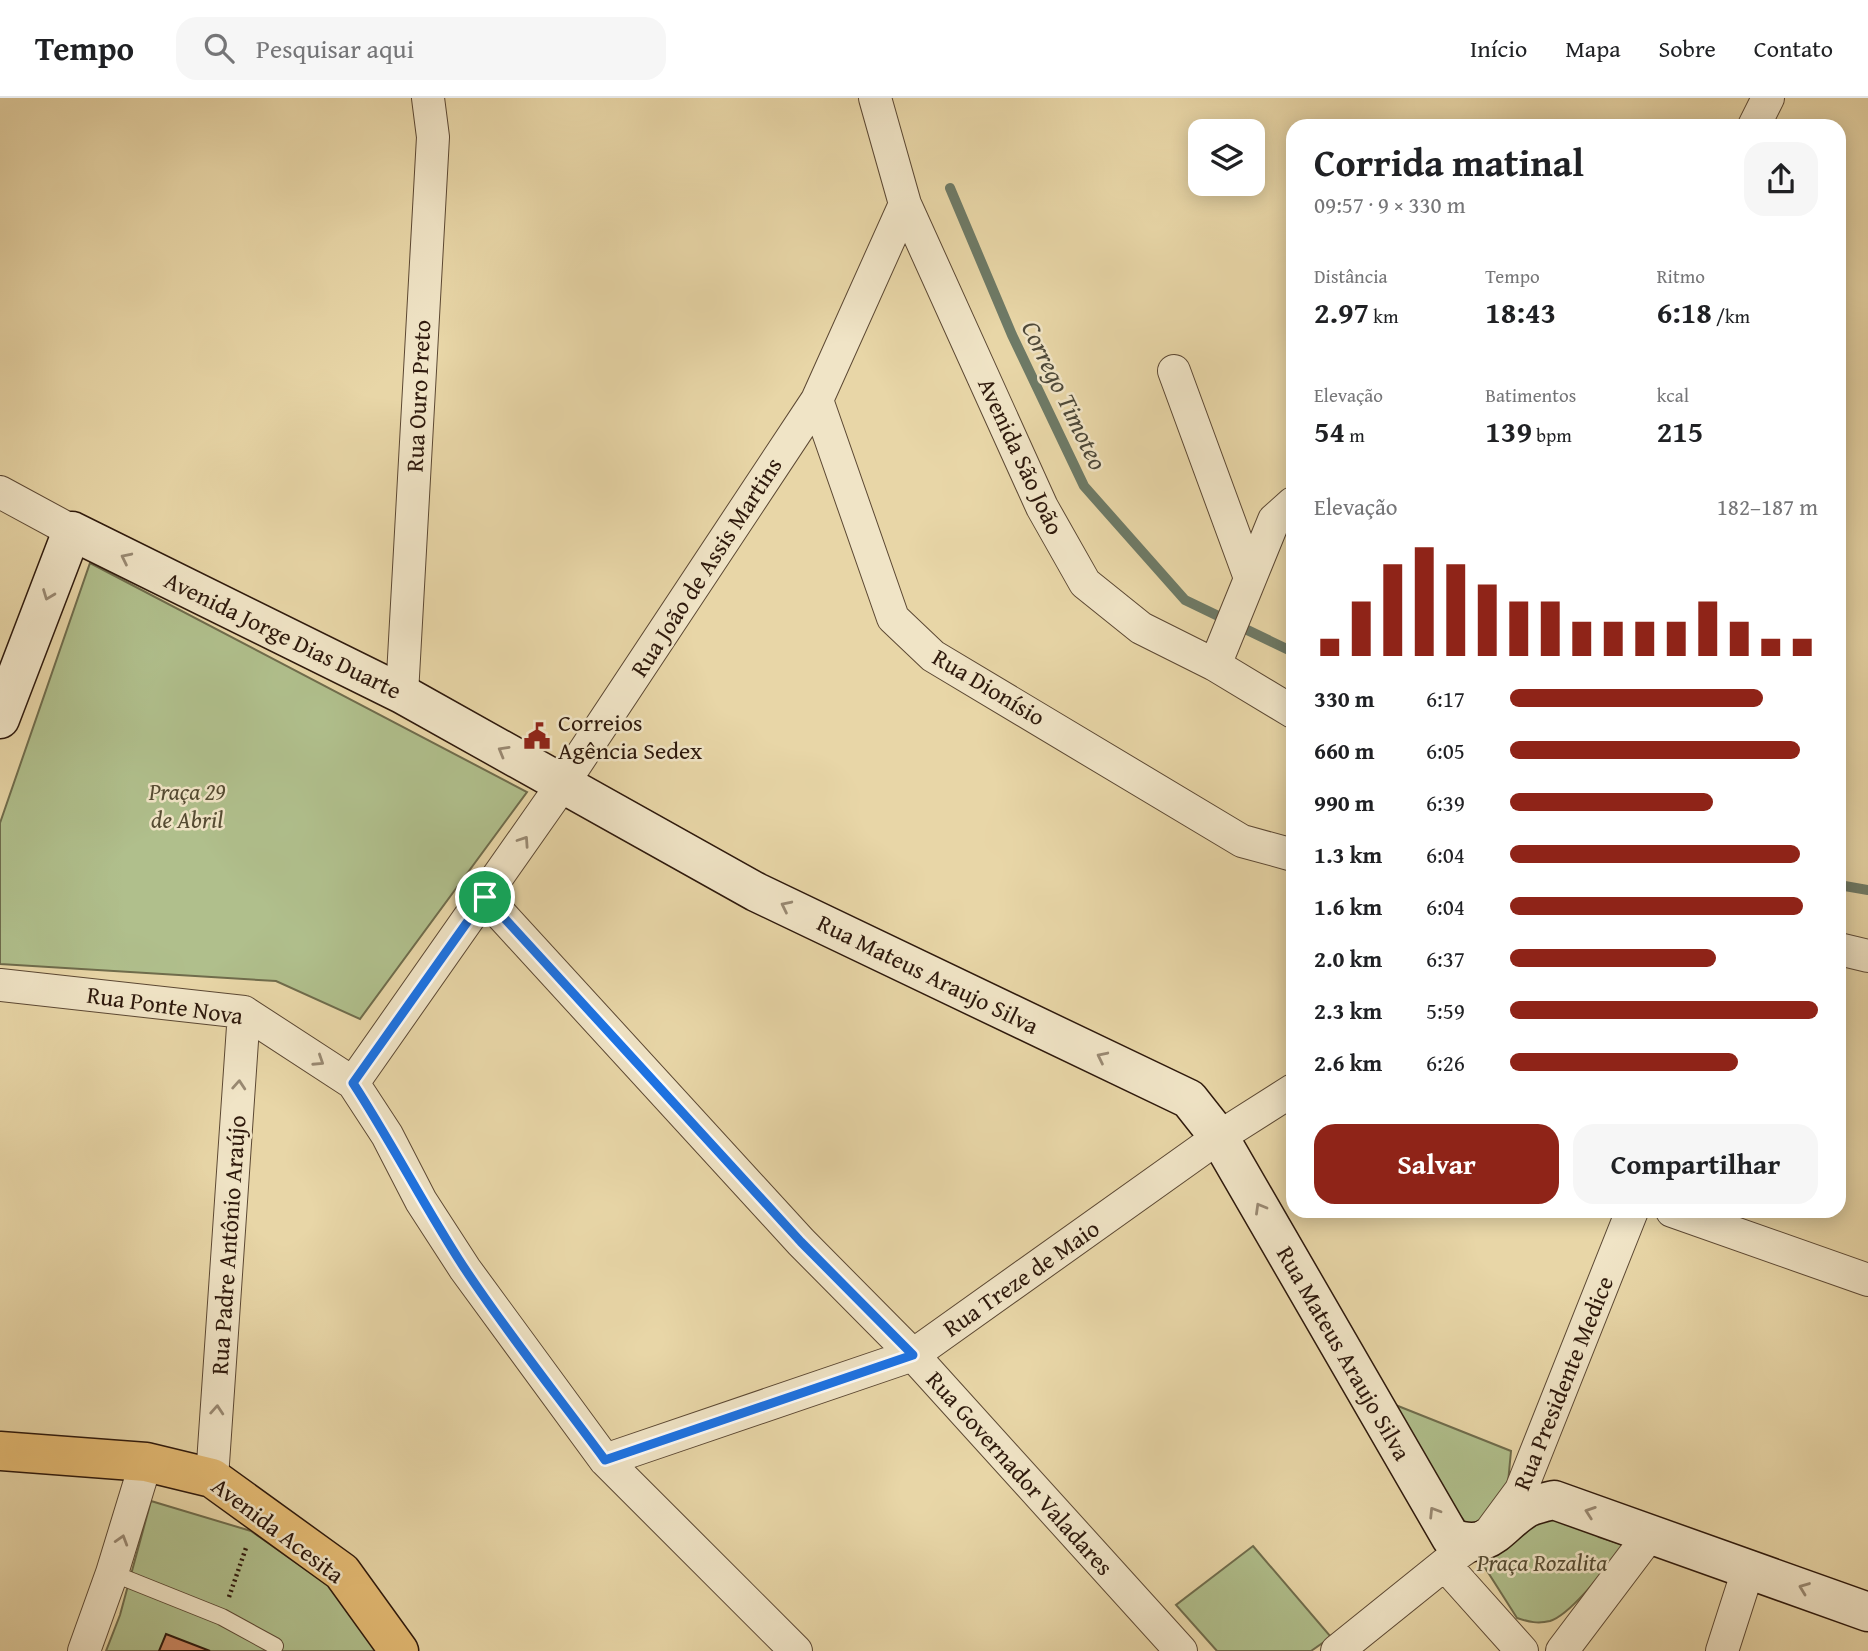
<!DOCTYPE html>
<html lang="pt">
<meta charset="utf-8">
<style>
:root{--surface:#fff;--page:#f6f6f6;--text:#202124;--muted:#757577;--line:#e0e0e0;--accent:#8f2418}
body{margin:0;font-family:"Gentium Book Plus",serif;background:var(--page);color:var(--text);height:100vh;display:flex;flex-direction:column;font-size:26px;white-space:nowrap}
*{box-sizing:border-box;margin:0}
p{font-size:23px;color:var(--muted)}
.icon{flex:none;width:38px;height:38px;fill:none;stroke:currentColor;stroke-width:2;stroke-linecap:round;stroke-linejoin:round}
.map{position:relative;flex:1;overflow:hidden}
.panel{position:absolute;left:1286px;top:21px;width:560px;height:1099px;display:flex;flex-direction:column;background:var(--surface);border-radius:21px;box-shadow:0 4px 18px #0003}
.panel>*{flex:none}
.buttons{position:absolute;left:1188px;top:21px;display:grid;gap:14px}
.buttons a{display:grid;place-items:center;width:77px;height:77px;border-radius:14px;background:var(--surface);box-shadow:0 4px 18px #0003;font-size:35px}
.pin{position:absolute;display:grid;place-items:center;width:60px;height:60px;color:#fff;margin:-30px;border:4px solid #fff;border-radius:50%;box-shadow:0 2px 7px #0007}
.round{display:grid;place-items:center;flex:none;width:74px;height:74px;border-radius:21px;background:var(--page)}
.headline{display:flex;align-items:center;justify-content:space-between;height:119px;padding:0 28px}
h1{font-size:38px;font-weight:700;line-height:52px}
.metrics{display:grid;grid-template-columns:repeat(3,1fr);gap:10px;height:119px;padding:7px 28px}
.metrics div{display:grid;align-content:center}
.metrics b{font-size:30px;font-weight:700}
.metrics small{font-size:19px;font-weight:400}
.metrics p{font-size:19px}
.chart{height:196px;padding:14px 28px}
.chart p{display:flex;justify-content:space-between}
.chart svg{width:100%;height:126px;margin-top:7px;stroke:var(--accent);stroke-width:6}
.button{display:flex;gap:14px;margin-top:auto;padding:14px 28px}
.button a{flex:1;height:80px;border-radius:21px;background:var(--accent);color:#fff;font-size:28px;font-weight:700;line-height:80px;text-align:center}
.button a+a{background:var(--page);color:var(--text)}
ul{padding:0 28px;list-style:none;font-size:23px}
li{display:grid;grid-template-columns:112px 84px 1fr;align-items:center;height:52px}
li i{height:18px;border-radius:9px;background:var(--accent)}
header{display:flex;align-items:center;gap:42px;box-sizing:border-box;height:98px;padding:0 35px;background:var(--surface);border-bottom:2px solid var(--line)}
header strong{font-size:33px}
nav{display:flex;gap:38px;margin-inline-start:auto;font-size:24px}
.search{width:490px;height:63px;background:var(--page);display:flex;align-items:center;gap:18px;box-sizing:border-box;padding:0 24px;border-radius:21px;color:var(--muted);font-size:26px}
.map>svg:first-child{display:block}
.green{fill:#b0bf8c;stroke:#6f6c4c;stroke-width:2}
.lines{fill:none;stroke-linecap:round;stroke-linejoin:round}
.stream{stroke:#6e7a66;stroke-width:10}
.building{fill:#ca8661;stroke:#2e190c;stroke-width:2}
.lane-casing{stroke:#5c4833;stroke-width:18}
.street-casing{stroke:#5c4833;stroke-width:34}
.secondary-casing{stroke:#2e190c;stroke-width:41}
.primary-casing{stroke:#2e190c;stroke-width:41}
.path{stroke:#2e190c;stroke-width:4.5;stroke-dasharray:2 3.5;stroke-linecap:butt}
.lane{stroke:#f0e4c6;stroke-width:16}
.street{stroke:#f0e4c6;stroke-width:32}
.secondary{stroke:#f0e4c6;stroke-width:38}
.primary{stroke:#e4bb74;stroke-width:38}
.oneway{stroke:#998972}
.route-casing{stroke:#fff;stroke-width:14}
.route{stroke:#1a73e8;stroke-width:9}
.labels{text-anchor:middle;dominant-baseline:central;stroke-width:5;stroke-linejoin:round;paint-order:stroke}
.street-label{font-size:24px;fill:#2e190c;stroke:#f0e4c6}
.poi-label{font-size:24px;fill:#2e190c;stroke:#f0e4c6;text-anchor:start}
.park-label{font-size:24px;font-style:italic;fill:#554b32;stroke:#f0e4c6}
.water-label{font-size:26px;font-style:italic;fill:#4e4939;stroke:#f0e4c6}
</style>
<header>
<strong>Tempo</strong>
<div class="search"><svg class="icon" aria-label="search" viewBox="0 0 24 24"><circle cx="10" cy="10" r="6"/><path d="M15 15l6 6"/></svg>Pesquisar aqui</div>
<nav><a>Início</a><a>Mapa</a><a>Sobre</a><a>Contato</a></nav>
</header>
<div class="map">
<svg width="1868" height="1553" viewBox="0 0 1868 1553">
<rect width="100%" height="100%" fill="#e8d6a7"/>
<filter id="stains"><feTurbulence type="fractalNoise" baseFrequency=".00286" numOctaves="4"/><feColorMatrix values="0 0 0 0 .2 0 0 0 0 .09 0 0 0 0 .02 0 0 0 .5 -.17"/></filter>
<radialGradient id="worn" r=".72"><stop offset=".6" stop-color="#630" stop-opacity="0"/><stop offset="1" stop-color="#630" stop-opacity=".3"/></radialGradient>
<path class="green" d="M90 465 527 694 360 921 276 883 0 866V725Z
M1388 1304 1511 1353 1508 1385 1559 1411 1599 1439 1624 1447C1609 1466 1572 1516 1550 1523 1538 1526 1529 1524 1517 1520L1470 1446 1465 1424 1444 1397Z
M151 1403 251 1433 335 1492 381 1553H106L120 1517Z
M1253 1448 1331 1539 1311 1553H1217L1176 1507Z"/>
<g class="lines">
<path class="stream" d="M950 90 1012 237 1084 388 1185 502 1293 554
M1839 787 1868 792"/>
</g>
<path class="building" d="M166 1536 210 1553H159Z"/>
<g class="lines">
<defs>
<path id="lane" d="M112 1475 222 1519 275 1548"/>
<path id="street" d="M875 0 905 106 1042 409 1085 485 1141 530 1215 567 1293 614
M1754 28 1768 0
M1174 273 1250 480
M817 302 893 520 933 558 1242 743 1293 757
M0 394 72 433
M1215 567 1274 422 1293 405
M402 596 433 39 428 0
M485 799 801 1144 913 1257 1181 1553
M1839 851 1868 858
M0 887 244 914 353 985 387 1037 421 1103 465 1171 605 1362 796 1553
M353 985 562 687 817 302 905 106
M1672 1113 1868 1182
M605 1362 913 1257 1219 1039 1293 992
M212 1380 244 914
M1445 1467 1522 1553
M84 1553 112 1475 146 1364
M1337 1553 1460 1454 1490 1434 1521 1392 1632 1113
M1562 1553 1651 1435
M1722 1553 1749 1469"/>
<path id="secondary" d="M0 621 72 433 402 596 756 794 1189 1001 1219 1039 1451 1440C1492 1454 1497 1428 1527 1410 1535 1406 1545 1404 1554 1402L1868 1514"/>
<path id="primary" d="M0 1353 146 1364 212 1380 342 1474 399 1553"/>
</defs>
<use href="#lane" class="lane-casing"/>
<use href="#street" class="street-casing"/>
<use href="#secondary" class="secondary-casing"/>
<use href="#primary" class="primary-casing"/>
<path class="path" d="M229 1499 247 1447"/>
<use href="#lane" class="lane"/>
<use href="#street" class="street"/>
<use href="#secondary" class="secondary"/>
<use href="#primary" class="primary"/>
</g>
<defs><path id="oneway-chevron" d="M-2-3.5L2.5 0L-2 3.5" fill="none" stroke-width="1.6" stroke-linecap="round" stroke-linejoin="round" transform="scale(1.75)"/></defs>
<g class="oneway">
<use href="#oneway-chevron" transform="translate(126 460) rotate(-154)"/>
<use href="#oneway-chevron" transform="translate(48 497) rotate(111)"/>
<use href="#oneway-chevron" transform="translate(503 653) rotate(-150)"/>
<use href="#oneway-chevron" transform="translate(524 743) rotate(-56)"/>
<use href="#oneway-chevron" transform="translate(786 808) rotate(-154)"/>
<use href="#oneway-chevron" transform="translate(1102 959) rotate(-154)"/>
<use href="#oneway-chevron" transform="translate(319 963) rotate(33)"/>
<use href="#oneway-chevron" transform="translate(239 987) rotate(-86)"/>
<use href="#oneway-chevron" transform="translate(1260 1110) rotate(-120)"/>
<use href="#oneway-chevron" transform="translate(217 1312) rotate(-86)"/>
<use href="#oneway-chevron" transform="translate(1434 1414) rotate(-122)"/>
<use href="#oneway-chevron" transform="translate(1590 1414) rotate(-161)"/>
<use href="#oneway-chevron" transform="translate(122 1442) rotate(-73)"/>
<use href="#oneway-chevron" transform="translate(1804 1490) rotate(-159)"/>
</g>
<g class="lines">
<defs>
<path id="route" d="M485 799 801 1144 913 1257 605 1362C558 1298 507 1235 463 1168 424 1108 392 1045 353 985Z"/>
</defs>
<use href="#route" class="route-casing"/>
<use href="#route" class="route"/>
</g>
<defs>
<symbol id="civic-bare" viewBox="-9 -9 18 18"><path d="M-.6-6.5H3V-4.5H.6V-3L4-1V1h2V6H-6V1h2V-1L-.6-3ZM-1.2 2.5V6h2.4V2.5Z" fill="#8f2418" stroke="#f0e4c6" stroke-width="2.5" paint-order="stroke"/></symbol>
</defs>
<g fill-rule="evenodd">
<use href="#civic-bare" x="518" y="619" width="38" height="38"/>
</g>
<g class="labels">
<g class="street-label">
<text transform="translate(418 298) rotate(-87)">Rua Ouro Preto</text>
<text transform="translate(1021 358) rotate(65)">Avenida São João</text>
<text transform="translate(706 469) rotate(-57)">Rua João de Assis Martins</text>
<text transform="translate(283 537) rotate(26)">Avenida Jorge Dias Duarte</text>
<text transform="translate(989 589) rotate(31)">Rua Dionísio</text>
<text transform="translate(928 876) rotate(26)">Rua Mateus Araujo Silva</text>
<text transform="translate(165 907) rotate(8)">Rua Ponte Nova</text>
<text transform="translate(228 1147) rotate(-86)">Rua Padre Antônio Araújo</text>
<text transform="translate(1021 1180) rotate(-35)">Rua Treze de Maio</text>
<text transform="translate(1344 1255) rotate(60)">Rua Mateus Araujo Silva</text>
<text transform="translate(1563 1285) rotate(-68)">Rua Presidente Medice</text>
<text transform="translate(1020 1375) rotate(48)">Rua Governador Valadares</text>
<text transform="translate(278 1432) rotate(37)">Avenida Acesita</text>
</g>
<g class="poi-label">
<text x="558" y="624">Correios<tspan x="558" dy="28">Agência Sedex</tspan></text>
</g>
<g class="park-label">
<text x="187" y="693">Praça 29<tspan x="187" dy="28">de Abril</tspan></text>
<text x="1542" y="1464">Praça Rozalita</text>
</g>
<g class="water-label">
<text transform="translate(1065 297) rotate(64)">Corrego Timoteo</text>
</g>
</g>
<rect width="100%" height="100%" filter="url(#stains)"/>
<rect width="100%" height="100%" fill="url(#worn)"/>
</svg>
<div class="buttons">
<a><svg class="icon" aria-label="layers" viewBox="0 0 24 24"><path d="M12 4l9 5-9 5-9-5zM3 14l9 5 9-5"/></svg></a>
</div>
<div class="pin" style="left:485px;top:799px;background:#1e9e55"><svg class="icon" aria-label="arrive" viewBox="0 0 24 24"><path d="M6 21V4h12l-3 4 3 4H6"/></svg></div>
<section class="panel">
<div class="headline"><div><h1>Corrida matinal</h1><p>09:57 · 9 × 330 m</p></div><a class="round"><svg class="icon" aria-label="share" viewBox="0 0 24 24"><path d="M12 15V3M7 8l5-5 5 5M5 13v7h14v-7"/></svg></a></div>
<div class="metrics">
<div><p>Distância</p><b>2.97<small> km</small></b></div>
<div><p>Tempo</p><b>18:43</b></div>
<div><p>Ritmo</p><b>6:18<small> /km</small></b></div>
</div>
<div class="metrics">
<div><p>Elevação</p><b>54<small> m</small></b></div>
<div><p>Batimentos</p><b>139<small> bpm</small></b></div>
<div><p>kcal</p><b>215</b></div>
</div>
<div class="chart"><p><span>Elevação</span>182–187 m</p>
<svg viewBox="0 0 160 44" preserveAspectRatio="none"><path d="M5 44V38M15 44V25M25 44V12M35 44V6M45 44V12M55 44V19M65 44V25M75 44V25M85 44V32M95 44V32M105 44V32M115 44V32M125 44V25M135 44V32M145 44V38M155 44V38"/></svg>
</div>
<ul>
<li><b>330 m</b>6:17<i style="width:82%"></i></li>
<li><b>660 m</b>6:05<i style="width:94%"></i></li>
<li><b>990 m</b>6:39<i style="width:66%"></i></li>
<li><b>1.3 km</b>6:04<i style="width:94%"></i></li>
<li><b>1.6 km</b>6:04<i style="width:95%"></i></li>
<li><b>2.0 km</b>6:37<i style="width:67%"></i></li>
<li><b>2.3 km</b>5:59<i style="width:100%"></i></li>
<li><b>2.6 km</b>6:26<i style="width:74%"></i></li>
</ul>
<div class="button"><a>Salvar</a><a>Compartilhar</a></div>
</section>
</div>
